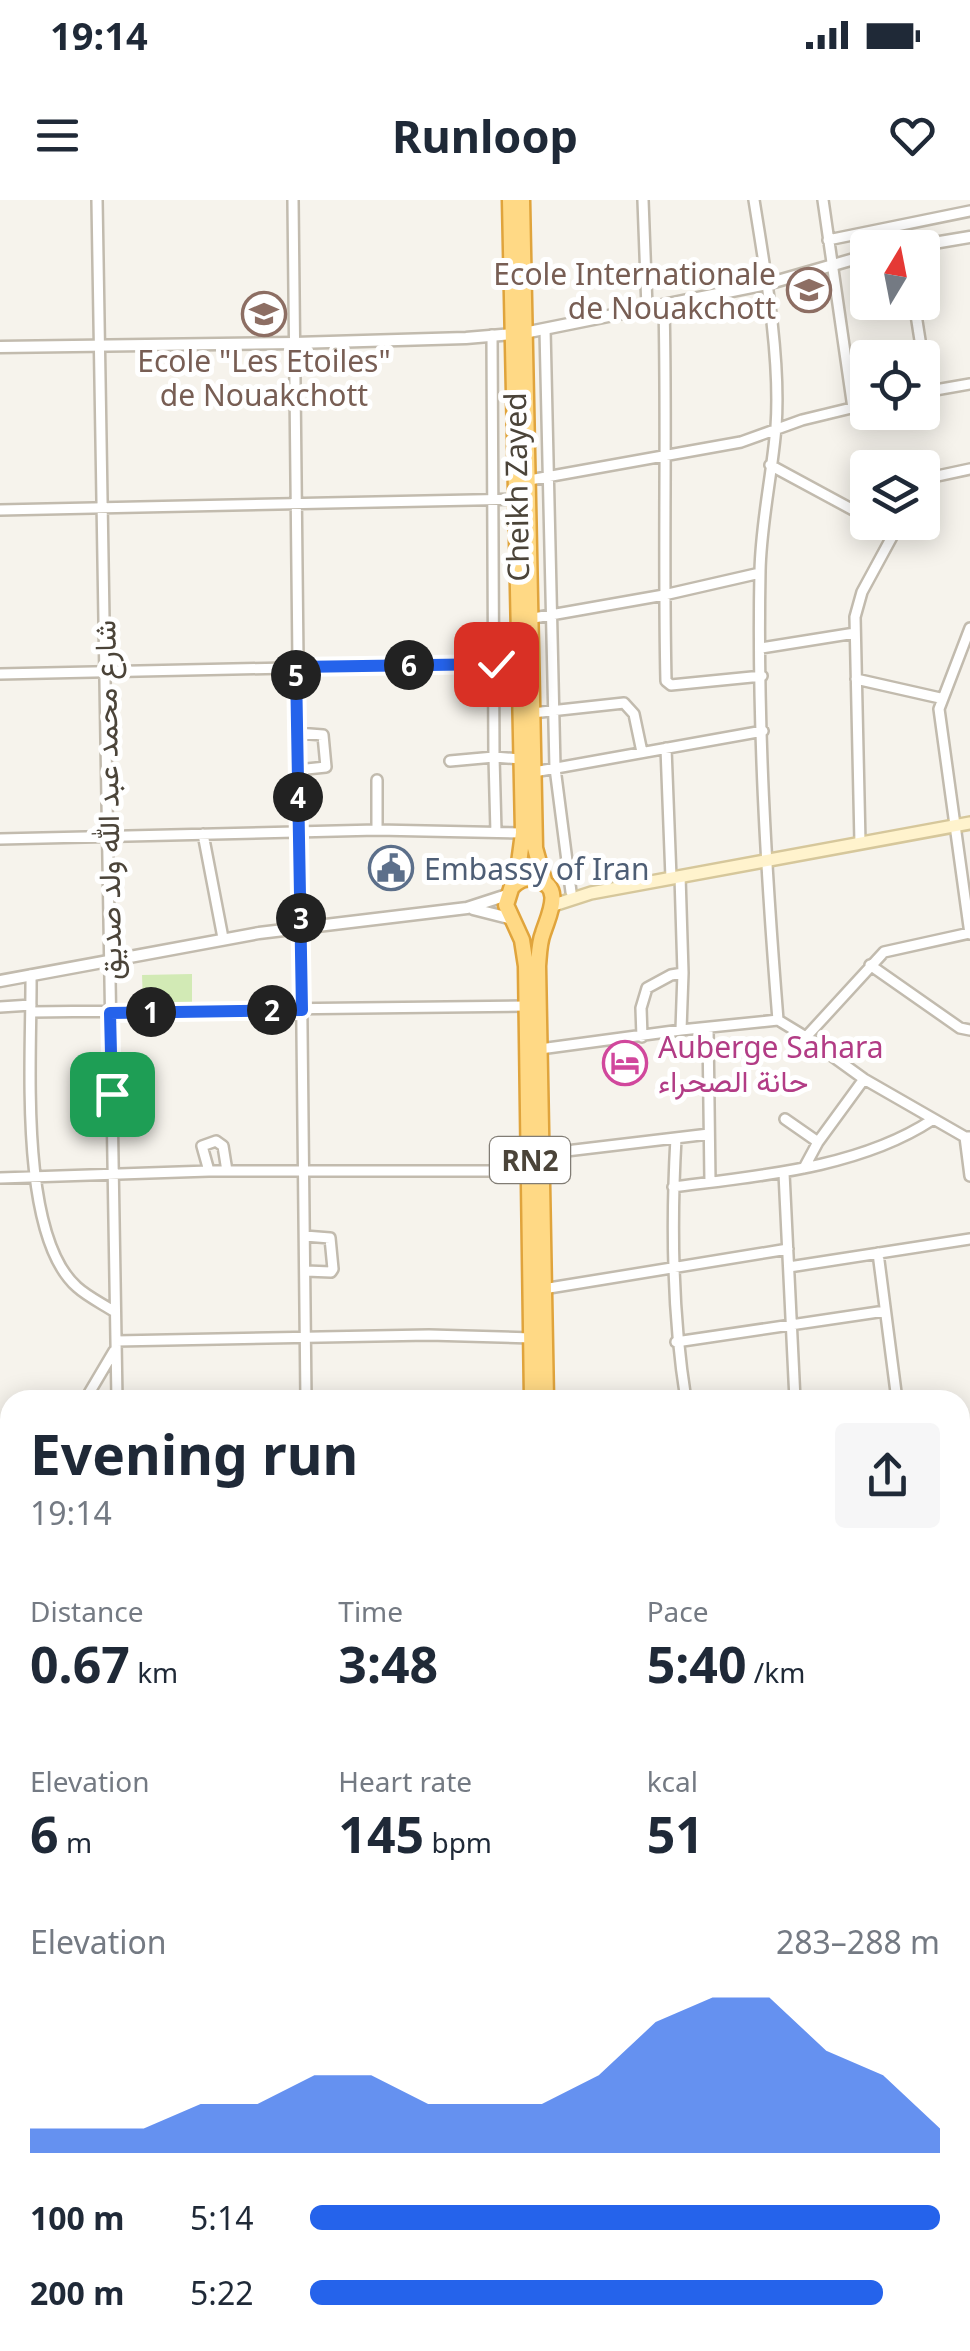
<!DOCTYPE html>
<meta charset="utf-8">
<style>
:root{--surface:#fff;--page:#f6f6f7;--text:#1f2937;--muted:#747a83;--accent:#2563eb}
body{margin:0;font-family:"Noto Sans",Vazirmatn,sans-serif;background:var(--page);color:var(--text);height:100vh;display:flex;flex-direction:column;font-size:38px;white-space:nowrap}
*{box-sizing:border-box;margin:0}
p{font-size:32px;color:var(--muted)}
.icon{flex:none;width:55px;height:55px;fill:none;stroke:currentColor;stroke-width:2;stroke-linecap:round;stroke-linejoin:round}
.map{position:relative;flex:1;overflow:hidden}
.sheet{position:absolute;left:0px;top:1190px;width:970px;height:962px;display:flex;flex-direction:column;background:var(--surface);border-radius:30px 30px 0 0;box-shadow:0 5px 25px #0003}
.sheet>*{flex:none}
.needle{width:65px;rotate:10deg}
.controls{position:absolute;left:850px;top:30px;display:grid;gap:20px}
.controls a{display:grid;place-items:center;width:90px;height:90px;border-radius:10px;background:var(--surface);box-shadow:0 5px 25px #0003;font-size:50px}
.pin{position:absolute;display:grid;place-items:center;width:85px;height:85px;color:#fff;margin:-42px;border-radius:20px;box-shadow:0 5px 15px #0006}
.km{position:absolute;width:50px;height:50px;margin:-25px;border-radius:50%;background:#222;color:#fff;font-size:28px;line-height:50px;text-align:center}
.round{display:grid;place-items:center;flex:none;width:105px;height:105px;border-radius:10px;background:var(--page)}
.summary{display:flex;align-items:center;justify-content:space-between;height:170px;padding:0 30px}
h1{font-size:55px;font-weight:700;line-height:75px}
.figures{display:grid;grid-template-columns:repeat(3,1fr);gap:15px;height:170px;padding:10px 30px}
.figures div{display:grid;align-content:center}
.figures b{font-size:50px;font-weight:700}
.figures small{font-size:28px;font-weight:400}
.figures p{font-size:28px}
.chart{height:280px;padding:20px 30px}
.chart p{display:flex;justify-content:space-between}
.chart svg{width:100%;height:180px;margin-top:10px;fill:var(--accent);opacity:.7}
ul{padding:0 30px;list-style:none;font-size:32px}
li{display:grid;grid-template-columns:160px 120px 1fr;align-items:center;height:75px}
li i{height:25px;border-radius:12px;background:var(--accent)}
.status{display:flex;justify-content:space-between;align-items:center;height:70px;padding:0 50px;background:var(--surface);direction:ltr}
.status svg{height:28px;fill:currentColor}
header{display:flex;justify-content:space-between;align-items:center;height:130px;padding:0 30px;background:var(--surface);font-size:45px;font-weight:700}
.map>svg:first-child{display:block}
.green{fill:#d2eab5}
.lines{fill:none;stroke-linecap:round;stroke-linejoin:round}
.minor-casing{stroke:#c2bbae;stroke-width:14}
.tertiary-casing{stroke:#c2bbae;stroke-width:15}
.secondary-casing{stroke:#d6c79b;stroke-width:16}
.trunk-casing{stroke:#e0a43c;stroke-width:19}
.minor{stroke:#fff;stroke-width:9}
.tertiary{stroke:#fff;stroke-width:10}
.secondary{stroke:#fff3cd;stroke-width:11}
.trunk{stroke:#ffd985;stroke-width:14}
.route-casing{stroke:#fff;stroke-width:20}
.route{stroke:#2563eb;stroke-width:12}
.labels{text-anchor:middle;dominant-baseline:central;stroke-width:10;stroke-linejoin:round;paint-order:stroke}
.shield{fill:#fff;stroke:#817c74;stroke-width:2.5}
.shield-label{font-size:28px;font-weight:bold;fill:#4b4439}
.education-label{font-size:30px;fill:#785e54;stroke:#fff;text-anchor:end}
.street-label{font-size:30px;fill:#4b4439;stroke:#fff}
.service-label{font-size:30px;fill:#4e5e75;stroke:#fff;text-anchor:start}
.hotel-label{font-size:30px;fill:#b23c85;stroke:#fff;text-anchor:start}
</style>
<div class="status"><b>19:14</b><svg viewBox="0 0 49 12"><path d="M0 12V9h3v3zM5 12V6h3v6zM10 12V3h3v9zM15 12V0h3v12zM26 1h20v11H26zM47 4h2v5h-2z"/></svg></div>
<header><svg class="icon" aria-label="menu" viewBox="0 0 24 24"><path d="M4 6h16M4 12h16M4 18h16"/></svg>Runloop<svg class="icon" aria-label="heart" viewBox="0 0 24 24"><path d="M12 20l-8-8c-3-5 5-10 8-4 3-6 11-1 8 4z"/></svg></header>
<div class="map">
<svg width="970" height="2151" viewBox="0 0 970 2151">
<rect width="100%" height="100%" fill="#f6f3ec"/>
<path class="green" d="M192 774V804L143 803 142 775Z"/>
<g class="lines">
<defs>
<path id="minor" d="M97 0 117 1200
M293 0 306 1200
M643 0 647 108
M754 0C765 69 781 158 776 227 772 276 761 322 760 371 757 521 766 671 778 820
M823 0 853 208
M828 40 970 11
M914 102 928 191
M664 105C667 230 663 355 666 481L671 485 762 476
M545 129 555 568 571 692
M492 135 494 557 521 559
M924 192 970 184
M770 265 868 318
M524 281 741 242 802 220 868 204
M922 284 928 278 970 269
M0 310 516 299
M876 322 894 332
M528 419 664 395 760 373
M970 428 939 509 970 734
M761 448 855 433
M0 474 520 463
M856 479 940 498
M532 513 624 503 634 514 642 552
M297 533 323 535 326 567 297 570
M666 548 671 678
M450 561 494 557 496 632
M534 572 763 531
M377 630V580
M203 634 223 738
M0 639 377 630 523 633
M860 643 855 417 862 392 900 322
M680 676 683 773 681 830
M870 765 960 828 970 830
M31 775C32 852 17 1034 77 1087 88 1097 103 1104 115 1112
M0 807 31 805
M32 812 527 806
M708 829 710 982
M642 837 641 808 647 788 671 775 683 773
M806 837 884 752 970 733
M540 849 681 830 778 820 806 837 864 879 965 937H970
M785 919 818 942
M965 937 970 976
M676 938C671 1026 672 1113 686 1200
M541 954 709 934
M804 968 818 942 864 879
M209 971 202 946 216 941 223 946 227 971
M784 973 795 1200
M0 978 209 971H530
M673 987C758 976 859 968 932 920
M305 1036 330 1038 333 1069 331 1072 306 1071
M878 1053 897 1200
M789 1067 970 1039
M543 1089 788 1049
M116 1141 429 1135 532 1138
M676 1142 885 1111
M85 1200 114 1151
M0 1306H10
M960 1370 970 1369
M960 1459 970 1457
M960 1570 970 1568
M960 1661 970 1659
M960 1747 970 1745
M0 1754 10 1751
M960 1835 970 1833
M0 1852 10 1849
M960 1916 970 1975
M0 1917 10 1946
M0 1956 10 1953
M0 2024 10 2053
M960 2055 970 2051
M0 2071 10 2067
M211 2142 214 2151
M371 2142 373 2151
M711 2142V2151
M908 2142 909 2151
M109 2151 133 2142
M646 2151 679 2142
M947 2151 970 2144"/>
<path id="tertiary" d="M904 48 970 37
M0 147 295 143 466 138 524 133 767 84 868 55
M473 709 513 719
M0 781 259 733 467 708 507 695
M960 1261 970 1259
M0 1541 10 1536"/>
<path id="secondary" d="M554 705 591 693 970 623"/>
<path id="trunk" d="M510 0 523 633 519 663 506 705 522 740 526 766 532 1200
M522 0 535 648 545 684
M512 687C518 681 524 677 534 679 565 685 549 714 543 733 539 743 539 755 538 766L546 1200
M539 2151V2142"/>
</defs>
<use href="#minor" class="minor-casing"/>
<use href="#tertiary" class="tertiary-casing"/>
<use href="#secondary" class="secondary-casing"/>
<use href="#trunk" class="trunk-casing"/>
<use href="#minor" class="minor"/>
<use href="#tertiary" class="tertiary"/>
<use href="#secondary" class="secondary"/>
<use href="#trunk" class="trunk"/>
</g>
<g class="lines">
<defs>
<path id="route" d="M112 894 110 813 302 810 296 467 496 464"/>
</defs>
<use href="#route" class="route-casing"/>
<use href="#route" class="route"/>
</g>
<defs>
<symbol id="school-ring" viewBox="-11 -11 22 22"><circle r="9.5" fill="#fff" stroke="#8d6e63" stroke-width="1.5"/><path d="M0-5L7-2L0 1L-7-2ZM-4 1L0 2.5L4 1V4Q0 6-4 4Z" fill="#8d6e63"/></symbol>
<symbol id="civic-ring" viewBox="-11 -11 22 22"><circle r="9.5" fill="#fff" stroke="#5c6f8a" stroke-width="1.5"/><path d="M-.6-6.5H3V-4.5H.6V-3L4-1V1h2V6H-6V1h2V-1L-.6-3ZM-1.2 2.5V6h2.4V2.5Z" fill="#5c6f8a"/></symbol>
<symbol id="hotel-ring" viewBox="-11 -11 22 22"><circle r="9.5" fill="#fff" stroke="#d1479c" stroke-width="1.5"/><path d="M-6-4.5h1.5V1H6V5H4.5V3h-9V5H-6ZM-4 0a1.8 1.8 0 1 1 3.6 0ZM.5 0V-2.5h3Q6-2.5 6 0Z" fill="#d1479c"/></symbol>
</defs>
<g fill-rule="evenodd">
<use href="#school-ring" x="784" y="65" width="50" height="50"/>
<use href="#school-ring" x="239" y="89" width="50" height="50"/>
<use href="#civic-ring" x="366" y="643" width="50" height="50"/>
<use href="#hotel-ring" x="600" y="838" width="50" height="50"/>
</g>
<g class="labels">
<rect class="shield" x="490" y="937" width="80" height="46" rx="8"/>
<g class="shield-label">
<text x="530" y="960">RN2</text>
</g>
<g class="education-label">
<text x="776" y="73">Ecole Internationale<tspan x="776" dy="34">de Nouakchott</tspan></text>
<text x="264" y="160" text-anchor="middle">Ecole "Les Etoiles"<tspan x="264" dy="34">de Nouakchott</tspan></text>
</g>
<g class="street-label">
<text transform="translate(516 287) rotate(-91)">Cheikh Zayed</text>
<text transform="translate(107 600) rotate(-91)">شارع محمد عبد الله ولد صديق</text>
</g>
<g class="service-label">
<text x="424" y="668">Embassy of Iran</text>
</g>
<g class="hotel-label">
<text x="658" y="846">Auberge Sahara<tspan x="658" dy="34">حانة الصحراء</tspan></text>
</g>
</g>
</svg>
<div class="controls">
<a><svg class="needle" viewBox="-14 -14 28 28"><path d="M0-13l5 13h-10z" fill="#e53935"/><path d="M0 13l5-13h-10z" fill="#747a83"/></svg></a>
<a><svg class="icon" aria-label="locate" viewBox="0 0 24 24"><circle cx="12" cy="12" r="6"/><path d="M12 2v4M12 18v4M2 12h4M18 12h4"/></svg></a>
<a><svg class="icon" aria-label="layers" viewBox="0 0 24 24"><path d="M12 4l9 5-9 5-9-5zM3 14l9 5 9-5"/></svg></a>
</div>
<div class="pin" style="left:112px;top:894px;background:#1e9e55"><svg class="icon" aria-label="arrive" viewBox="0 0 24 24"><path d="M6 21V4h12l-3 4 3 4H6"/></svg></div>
<div class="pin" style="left:496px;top:464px;background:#d93025"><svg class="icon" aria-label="check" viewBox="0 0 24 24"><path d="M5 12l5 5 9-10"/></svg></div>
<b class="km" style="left:151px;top:812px">1</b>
<b class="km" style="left:272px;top:810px">2</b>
<b class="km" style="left:301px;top:718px">3</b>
<b class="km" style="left:298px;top:597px">4</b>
<b class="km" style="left:296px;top:475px">5</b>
<b class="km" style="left:409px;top:465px">6</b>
<section class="sheet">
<div class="summary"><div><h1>Evening run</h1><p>19:14</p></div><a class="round"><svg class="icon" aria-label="share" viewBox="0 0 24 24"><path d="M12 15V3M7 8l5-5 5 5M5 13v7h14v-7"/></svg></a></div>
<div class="figures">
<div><p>Distance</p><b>0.67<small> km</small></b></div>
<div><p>Time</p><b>3:48</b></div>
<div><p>Pace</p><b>5:40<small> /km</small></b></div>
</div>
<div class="figures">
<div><p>Elevation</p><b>6<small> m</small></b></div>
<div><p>Heart rate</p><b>145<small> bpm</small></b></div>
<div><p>kcal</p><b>51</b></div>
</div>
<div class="chart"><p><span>Elevation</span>283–288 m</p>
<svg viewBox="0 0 160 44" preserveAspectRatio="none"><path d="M0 44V38L10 38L20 38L30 32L40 32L50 25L60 25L70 32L80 32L90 32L100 25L110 12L120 6L130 6L140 19L150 25L160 38V44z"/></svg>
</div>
<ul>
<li><b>100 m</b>5:14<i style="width:100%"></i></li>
<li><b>200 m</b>5:22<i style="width:91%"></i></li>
</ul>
</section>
</div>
